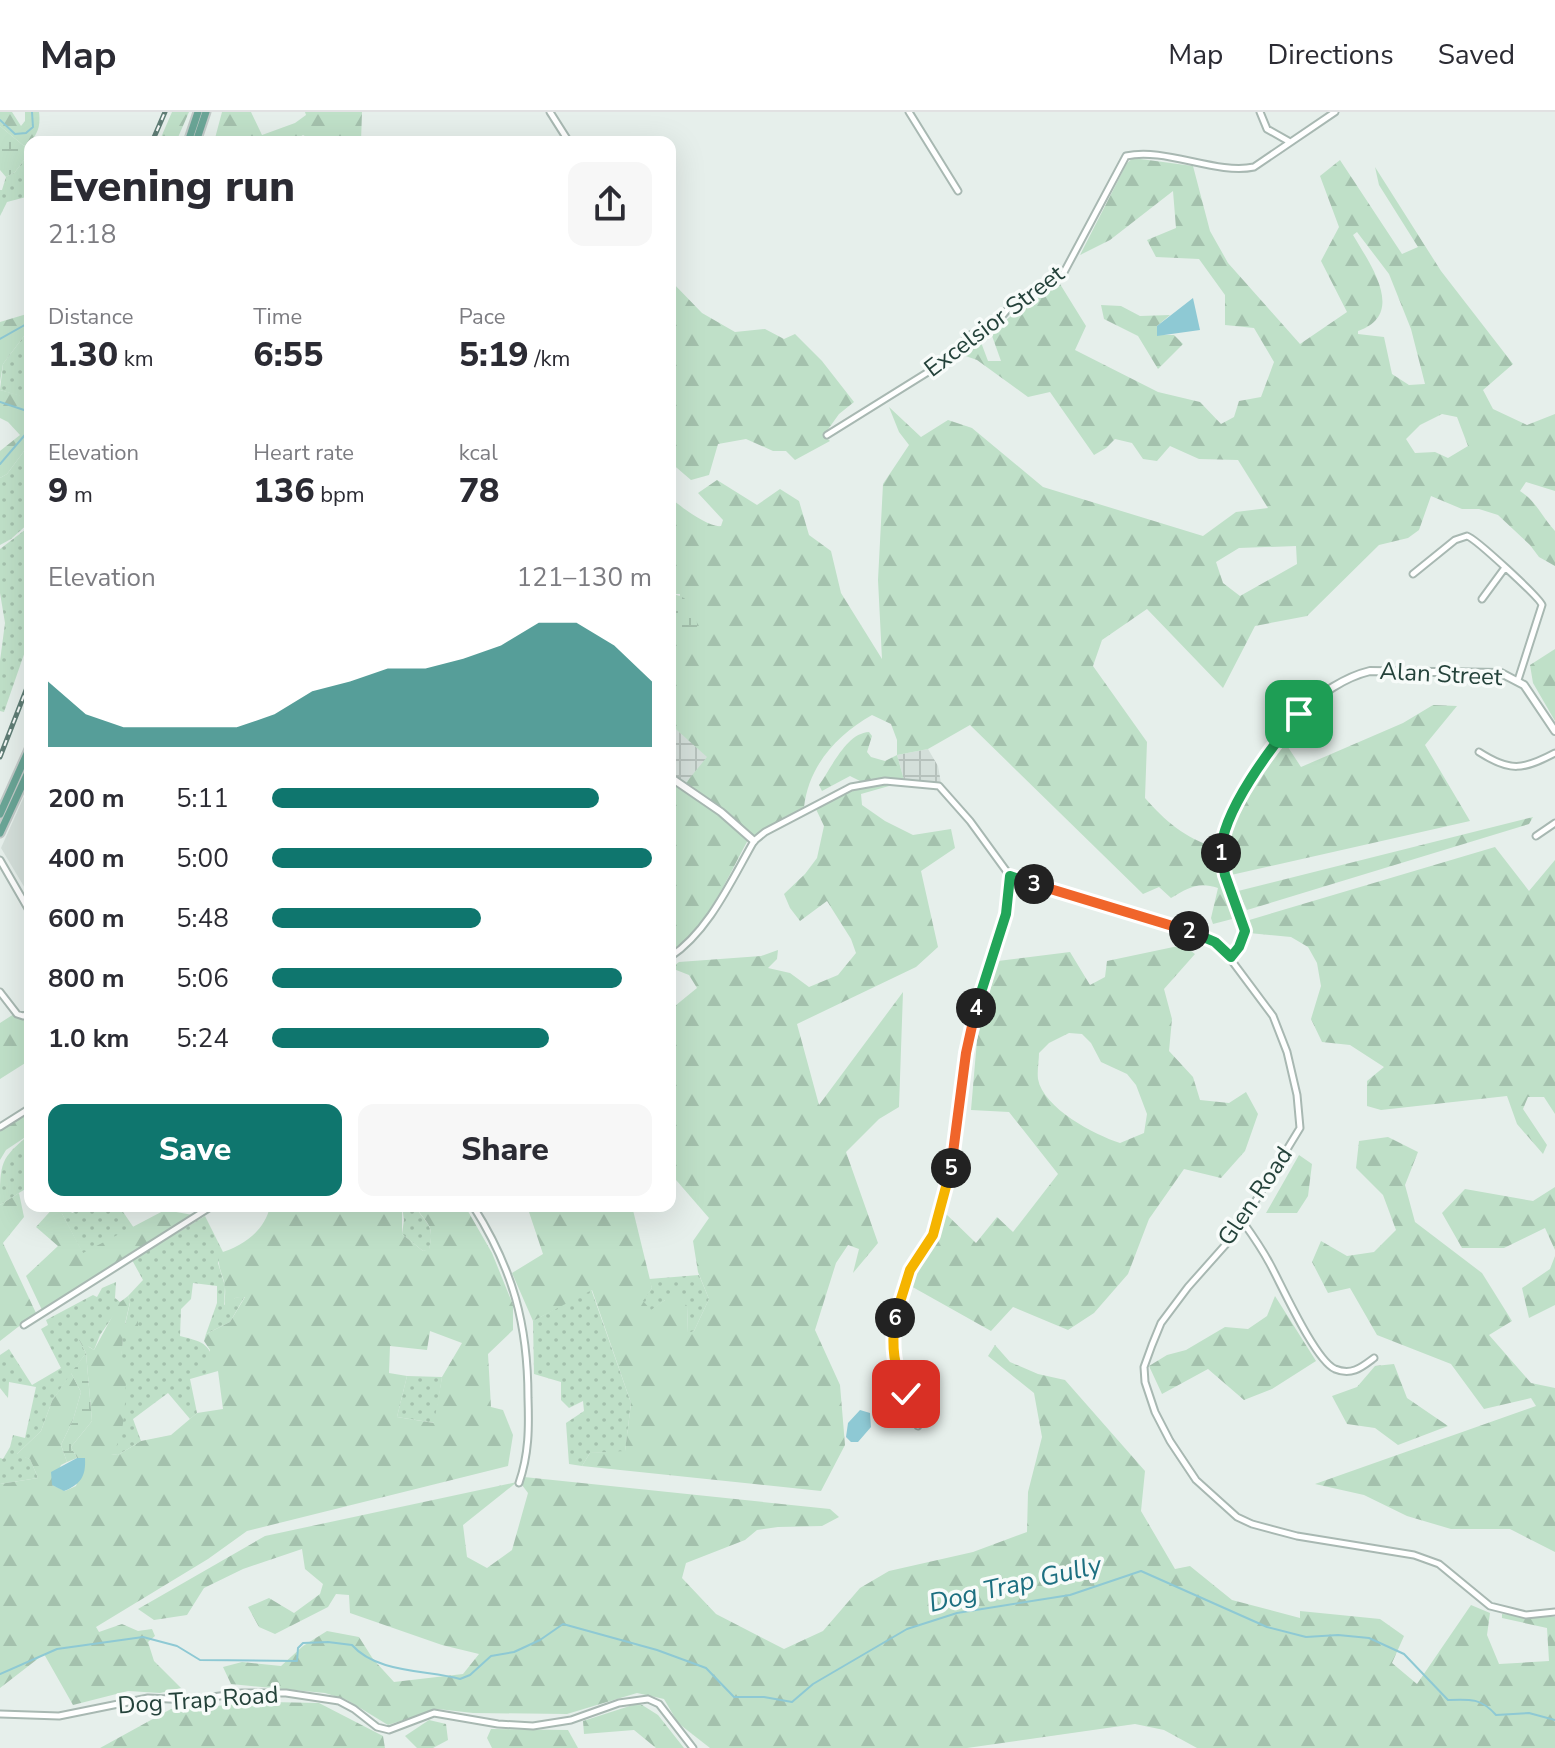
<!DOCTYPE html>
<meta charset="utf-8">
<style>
:root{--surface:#fff;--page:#f7f7f7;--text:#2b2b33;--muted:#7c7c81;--line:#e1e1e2;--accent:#0f766e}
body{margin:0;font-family:"Nunito Sans",sans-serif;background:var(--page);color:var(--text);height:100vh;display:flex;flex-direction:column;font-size:30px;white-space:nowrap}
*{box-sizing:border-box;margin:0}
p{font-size:26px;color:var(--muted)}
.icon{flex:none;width:44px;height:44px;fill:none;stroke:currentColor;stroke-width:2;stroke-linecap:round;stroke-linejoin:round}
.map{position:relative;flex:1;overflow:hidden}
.side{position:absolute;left:24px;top:24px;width:652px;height:1076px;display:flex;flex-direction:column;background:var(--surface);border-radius:16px;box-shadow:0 8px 32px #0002}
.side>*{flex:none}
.pin{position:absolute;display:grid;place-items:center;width:68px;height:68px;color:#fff;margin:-34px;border-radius:16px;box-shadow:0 4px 12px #0006}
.km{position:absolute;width:40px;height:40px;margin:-20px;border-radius:50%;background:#222;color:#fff;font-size:22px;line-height:40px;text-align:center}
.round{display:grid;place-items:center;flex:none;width:84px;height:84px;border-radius:16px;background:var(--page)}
.headline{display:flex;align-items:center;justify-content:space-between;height:136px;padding:0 24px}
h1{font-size:44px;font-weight:800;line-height:60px}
.metrics{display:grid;grid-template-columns:repeat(3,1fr);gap:12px;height:136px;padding:8px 24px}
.metrics div{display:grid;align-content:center}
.metrics b{font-size:34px;font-weight:800}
.metrics small{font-size:22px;font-weight:400}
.metrics p{font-size:22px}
.chart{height:224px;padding:16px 24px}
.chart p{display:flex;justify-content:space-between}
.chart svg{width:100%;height:144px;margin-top:8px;fill:var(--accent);opacity:.7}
.action{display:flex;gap:16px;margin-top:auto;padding:16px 24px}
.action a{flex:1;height:92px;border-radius:16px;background:var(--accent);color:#fff;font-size:32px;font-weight:800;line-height:92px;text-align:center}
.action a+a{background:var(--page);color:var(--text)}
ul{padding:0 24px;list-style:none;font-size:26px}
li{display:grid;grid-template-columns:128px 96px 1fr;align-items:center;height:60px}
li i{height:20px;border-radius:10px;background:var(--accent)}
header{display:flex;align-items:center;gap:48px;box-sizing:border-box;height:112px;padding:0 40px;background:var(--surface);border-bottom:2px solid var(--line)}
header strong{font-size:38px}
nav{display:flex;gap:44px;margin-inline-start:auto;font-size:28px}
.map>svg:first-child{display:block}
.built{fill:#d4dfda}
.industrial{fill:url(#industrial-grid)}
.green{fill:url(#green-dots)}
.forest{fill:url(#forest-firs);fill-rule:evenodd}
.wetland{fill:url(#wetland-marsh)}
.water{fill:#8ec9d4}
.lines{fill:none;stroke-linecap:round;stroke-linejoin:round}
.stream{stroke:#8ec9d4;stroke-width:2}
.minor-casing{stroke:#a8b8b2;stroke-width:9}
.tertiary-casing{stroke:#a8b8b2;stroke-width:10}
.primary-casing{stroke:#c2cac8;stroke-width:11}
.minor{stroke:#fff;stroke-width:5}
.tertiary{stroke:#fff;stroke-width:6}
.primary{stroke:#6aa596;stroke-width:7}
.rail-casing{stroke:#5f7d75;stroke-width:5}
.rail{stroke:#f7fbf9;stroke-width:2;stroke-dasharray:6;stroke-linecap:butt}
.split-1-casing{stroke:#fff;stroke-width:16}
.split-2-casing{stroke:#fff;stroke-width:16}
.split-3-casing{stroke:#fff;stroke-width:16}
.split-4-casing{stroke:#fff;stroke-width:16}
.split-5-casing{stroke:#fff;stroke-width:16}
.split-6-casing{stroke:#fff;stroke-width:16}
.split-7-casing{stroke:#fff;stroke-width:16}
.split-1{stroke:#22a559;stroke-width:10}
.split-2{stroke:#22a559;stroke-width:10}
.split-3{stroke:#f0652b;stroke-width:10}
.split-4{stroke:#22a559;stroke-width:10}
.split-5{stroke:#f0652b;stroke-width:10}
.split-6{stroke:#f5b400;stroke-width:10}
.split-7{stroke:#f5b400;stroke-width:10}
.labels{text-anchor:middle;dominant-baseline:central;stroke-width:7;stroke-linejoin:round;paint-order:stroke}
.street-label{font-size:24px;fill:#24423a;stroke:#f7fbf9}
.water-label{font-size:26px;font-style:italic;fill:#1c6f80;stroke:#f7fbf9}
</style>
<header>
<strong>Map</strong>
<nav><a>Map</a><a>Directions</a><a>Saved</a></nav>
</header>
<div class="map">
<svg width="1555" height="1636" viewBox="0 0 1555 1636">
<defs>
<pattern id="industrial-grid" width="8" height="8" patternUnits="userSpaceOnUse" patternTransform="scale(2)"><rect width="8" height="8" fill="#d4dfda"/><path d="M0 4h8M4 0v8" fill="none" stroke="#b6c1bc"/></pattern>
<pattern id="green-dots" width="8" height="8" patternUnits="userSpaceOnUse" patternTransform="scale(2)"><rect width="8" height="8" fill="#bfe0c8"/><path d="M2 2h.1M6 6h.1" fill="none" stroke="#a4c1ad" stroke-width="1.8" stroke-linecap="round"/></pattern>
<pattern id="forest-firs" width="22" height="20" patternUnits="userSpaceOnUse" patternTransform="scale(2)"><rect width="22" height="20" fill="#bfe0c8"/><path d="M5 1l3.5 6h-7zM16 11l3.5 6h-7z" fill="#a4c1ad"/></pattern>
<pattern id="wetland-marsh" width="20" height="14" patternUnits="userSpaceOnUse" patternTransform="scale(2)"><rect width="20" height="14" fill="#bfe0c8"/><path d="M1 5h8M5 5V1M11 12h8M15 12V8" fill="none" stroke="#a4c1ad"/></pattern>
</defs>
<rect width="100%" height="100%" fill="#e6efeb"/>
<path class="built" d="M30 671V782L29 783 1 736Z"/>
<path class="industrial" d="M670 612 708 645 684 673 670 662Z
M928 637 938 654 941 671 904 668 897 643Z"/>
<path class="green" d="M30 30V84L7 90 0 104V78H2L6 65 15 60 27 44 24 34Z
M30 216V286H27L0 278 3 252Z
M30 331V410L11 427 0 433V366L7 362Z
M30 414V525L4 600 0 599V549L5 511 0 481V437Z
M30 1022V1074L0 1093C0 1050 0 1047 30 1022Z
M58 1094H67L72 1101 87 1094H119L134 1116 83 1142Z
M402 1094H415C427 1114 435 1112 429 1138L423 1139 402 1122 404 1108Z
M205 1104 223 1140 218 1151 225 1174 224 1193 235 1186 245 1184 230 1210 206 1222 217 1191V1174L193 1171 191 1187 181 1197 180 1224C207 1231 208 1231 218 1259L190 1267 197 1301 190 1307 168 1281 133 1307 141 1329 118 1343 110 1342 123 1226 131 1212 125 1213 130 1191 128 1184 143 1168 132 1148Z
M699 1163 709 1187 694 1219 688 1222 687 1194 665 1188 651 1199 642 1189 652 1176 649 1167Z
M116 1170 115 1186 120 1190V1194L100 1223 94 1238 79 1228 86 1241 52 1289 41 1319 17 1342 30 1347 38 1366 0 1372V1346L3 1347 10 1335 13 1323 25 1326 36 1275 9 1270 8 1286 0 1276V1243L9 1237 32 1273 61 1256 41 1217 48 1213 46 1208 93 1183 97 1185 102 1176Z
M591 1177 631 1291 625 1340 590 1341 582 1354 569 1352 566 1311 584 1299 583 1289 569 1296 561 1288V1270L534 1262 533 1209Z
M407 1264 442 1265 435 1311 397 1305Z"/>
<path class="forest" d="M0 0H12L21 14 25 9V0H39C41 15 37 26 24 34L0 14Z
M172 0H189L176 30H159Z
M222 0H251L262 23 295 11 306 3 305 0H362L361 30H315L303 23 292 30H214Z
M1133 46 1193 54 1210 119 1228 151 1300 232 1347 200 1321 149 1339 115 1320 64 1340 48 1402 142 1418 135 1379 73 1375 55 1441 159 1513 252 1483 278 1493 297 1527 313 1555 302V379L1526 370 1520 379C1537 390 1542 405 1555 419V454L1539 445 1530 433 1498 403 1479 397H1462L1431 384 1419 418 1408 426 1379 433 1307 504 1255 514 1223 576 1147 497 1102 528 1093 554 1147 630 1145 686C1165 709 1185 726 1214 735L1221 767 1236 806 1213 812 1211 806 1218 776C1198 769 1188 776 1171 786L1159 775 1143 782 970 613 928 637 897 643 904 668 864 671 850 664 822 679 819 673C831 657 846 621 869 620L872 624 867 640 871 645 885 649 897 643V628L891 612 872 603C837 623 809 653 804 695L765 717 754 726 684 673 707 645 670 612V500L674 501 678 507 680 482H670V385C679 394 709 416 721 414L723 408 698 381 717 368 757 393 780 377 799 389 809 423 831 439 841 481 882 547 878 468 883 372 909 333 899 320 889 295 921 325 948 308 972 316 1043 375 1203 424 1236 400 1268 396 1238 348 1199 347 1170 334 1157 349 1143 347 1132 331 1115 327 1106 336 1094 343 1050 280 1028 285 977 248 960 242 979 225 988 249H1001L991 221 1025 192 1060 172 1086 214 1075 238 1158 280 1200 290 1221 312 1234 305 1239 289 1261 285 1274 250 1254 216 1225 213V183L1199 147 1156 145 1147 128 1176 116 1173 79 1110 128 1080 143 1127 51ZM1357 120 1389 162 1411 217 1425 272 1409 273 1392 262 1384 225 1358 222V219C1407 202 1370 152 1353 123ZM1442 302 1457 305 1468 334 1448 346 1435 340 1415 341 1406 327 1420 313ZM1296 434 1297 452 1240 484 1223 471 1216 450 1239 436Z
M670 168 702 201 735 220 765 217 784 227 795 222 822 249 854 290 839 302 824 323 830 329 795 348 786 339H773L746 327 718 332 709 363 691 368 670 350Z
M1101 193 1121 194 1140 204 1170 203 1157 214V223H1174L1183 232 1158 257 1138 224 1104 207Z
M30 201V216L3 252 0 270V210Z
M0 278 30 286V331L7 362 0 366V339L20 323 8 310 0 306Z
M1555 537V609L1533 571 1530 553Z
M1433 593 1457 594 1425 633 1470 709 1231 763 1227 736 1234 706 1284 629 1301 655 1403 611Z
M670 668 720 702 748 728C726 768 707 815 670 842Z
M887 671 889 674 861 682 862 693 885 709 913 723 951 717 955 736 921 759 938 835 916 855 797 912 819 993 903 880 899 995 879 1007 846 1040 878 1131 853 1161 859 1137 848 1133 836 1151 815 1218 840 1273 845 1333 821 1379 582 1354 590 1341 625 1339 631 1291 592 1178 533 1209 512 1161 543 1142 527 1094H632L652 1176 643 1189 651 1198 665 1188 679 1184 687 1194 688 1221 694 1219 709 1187 698 1160 693 1129 709 1106 670 1061 672 1020 670 1014V898L697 876 689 863 671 856 679 850 761 844 778 838 777 847 768 856 790 861 809 875 838 863 856 841 851 827 827 789 800 809 790 796 784 782 805 762 817 746 824 714 815 695 852 676Z
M1533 705 1529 712 1247 798 1238 779Z
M1495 735 1529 779 1555 748V1002L1544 985H1528L1523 997 1547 1033 1543 1042 1517 1012 1507 984 1381 998 1367 994V969L1384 955 1350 933 1322 930 1311 907 1321 874 1317 851 1308 835 1291 825 1249 821 1246 809Z
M1183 833 1195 842 1164 877 1172 907 1169 939 1193 965 1200 988 1229 991 1246 980 1258 1002 1245 1039 1221 1066 1184 1057 1149 1107 1128 1162 1094 1201 1068 1218 1013 1195 991 1219 909 1173 930 1138 945 1101 976 1131 997 1105 1013 1120 1058 1062 1009 1000 971 998 977 928 998 849 1070 840 1090 873 1105 865 1107 849ZM1069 921 1082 922 1091 931 1101 950 1127 962 1136 973 1147 1002 1144 1021 1120 1031C1095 1023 1043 996 1038 967 1037 959 1039 949 1039 941L1049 931Z
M14 902 23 906 30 904V948L0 967V911Z
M30 999V1022L6 1038 0 1048V1019Z
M1388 1025 1418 1040 1405 1073 1415 1110 1482 1161 1512 1209 1489 1223 1531 1271 1555 1276V1440L1510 1417H1451L1407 1404 1364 1383 1315 1372 1536 1294 1531 1286 1484 1297 1451 1252 1377 1223 1350 1176 1328 1181 1312 1150 1321 1129 1347 1144 1374 1140 1396 1118 1383 1083 1356 1056 1359 1029Z
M1299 1043 1312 1052 1308 1084 1297 1101H1266Z
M1555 1075V1138L1545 1116 1504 1136H1462L1442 1101 1465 1077 1533 1089Z
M19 1081 24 1105 3 1131 36 1201 0 1229V1093Z
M55 1094H58L83 1141 165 1098 193 1103 42 1198 26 1164 58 1134 36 1115Z
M270 1094H402V1122L423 1139 429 1137C435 1112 427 1113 415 1094H465L492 1141 513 1193V1218L488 1242 491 1295 503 1298 513 1323 508 1354 247 1419 208 1447 96 1515 99 1520 122 1512 138 1519 152 1517 155 1524 148 1530 154 1549 181 1576 160 1581 128 1579 73 1593 44 1542 0 1576V1372L38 1366 30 1347 16 1343 41 1319 52 1289 71 1261 81 1280 73 1308 61 1333 67 1350 61 1353 52 1373 65 1379 76 1374 85 1346H77L71 1335 92 1309 86 1241 79 1228 84 1224 89 1235 94 1238 120 1190 128 1184 130 1190 125 1212H131L138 1207V1215L133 1224 123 1226 121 1250 127 1257C124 1282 128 1324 111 1342L118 1343 141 1329 171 1323 197 1301 223 1297 218 1259 207 1255 210 1238 204 1229 206 1222 230 1210 245 1185 235 1186 226 1197C223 1189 226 1185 225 1176 224 1163 216 1155 220 1141 243 1134 265 1119 270 1094ZM430 1219 462 1231 442 1265 434 1311 397 1305 407 1264 389 1261 390 1234 427 1238Z
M1555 1144V1193L1529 1206 1522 1176 1550 1157Z
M1275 1184 1316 1249 1272 1277 1244 1288 1208 1257 1162 1282 1149 1254 1167 1243 1186 1238 1225 1215 1248 1217 1267 1204Z
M995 1233 1010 1250 1038 1262 1065 1268 1145 1359 1141 1399 1175 1457 1190 1454 1232 1488 1300 1506V1499L1380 1507 1404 1524 1392 1551 1417 1572 1471 1493 1490 1501 1487 1523 1499 1552 1549 1549 1547 1516 1502 1506V1502L1555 1505V1636H1197L1164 1618 1135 1612 967 1636H710L678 1611 664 1587 637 1581 567 1602 473 1601 438 1597 388 1613 347 1588 325 1581 231 1572 223 1555 242 1550 281 1554 303 1534 327 1519 359 1525 373 1547 394 1570 463 1562 479 1542 442 1533 350 1501 349 1483 336 1482 328 1495 275 1522 259 1515 248 1495 269 1486 294 1501 320 1482 323 1472 305 1457 302 1437 243 1457 204 1476 187 1503 154 1508 138 1497 265 1424 517 1370 463 1413 467 1445 487 1456 512 1438 528 1381 522 1373 524 1365 830 1397 839 1405 822 1414 778 1415 757 1418 745 1428 686 1451 682 1466 716 1502 784 1537 823 1519 860 1476 889 1459 973 1440 1027 1420 1028 1380 1042 1325 1034 1281 988 1244Z
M1394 1252 1407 1286 1448 1314 1398 1333 1375 1316 1347 1312 1332 1284 1357 1275 1375 1254Z
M270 1590 319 1591 383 1624 385 1636H100L171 1597Z
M639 1591 658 1603 684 1636H656L634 1618 584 1622 583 1609Z
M429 1608 446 1612 448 1628 433 1636H417L405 1624Z
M491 1617 568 1618 578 1636H492L487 1626Z"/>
<path class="wetland" d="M0 14 24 34 27 44 15 60 6 65 0 58Z
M670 482C689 483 698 498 697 516L686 518 681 515 674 501 670 500Z
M86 1241 92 1309 71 1335 77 1346 67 1350 61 1333 73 1308 81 1280 71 1261Z"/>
<path class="water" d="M1193 186 1200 218 1157 224V214Z
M860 1298 870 1301 871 1315 858 1330H851L846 1325 848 1311Z
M77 1346H85C86 1364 81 1372 64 1379L52 1373 51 1360Z"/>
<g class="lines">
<path class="stream" d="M0 8 15 22 26 21 33 15 32 0
M0 227 30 210
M0 290 30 300
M0 352 30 317
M0 1562 57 1537 143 1525 177 1534 200 1548 297 1549 298 1536 303 1531 328 1530 352 1533C376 1561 427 1558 460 1567L470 1563 491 1544 514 1540 540 1528 563 1512 657 1538 706 1556 734 1585H764L792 1590 813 1572 907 1517 957 1501 1070 1483 1141 1459 1267 1515 1306 1525 1338 1523 1369 1526 1404 1542 1448 1588C1470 1587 1481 1586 1496 1603L1529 1601 1555 1608"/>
<defs>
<path id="minor" d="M550 0 569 30
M909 0 958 79
M1260 0 1267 17 1290 30
M827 323 949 247 968 224 997 210 1008 197 1062 164 1126 44C1165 35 1216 63 1254 55L1335 0
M1413 462 1455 428 1467 424C1475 426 1540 486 1542 493L1518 568
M1482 487 1504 457
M1479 640C1510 660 1523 658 1555 641
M1536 724 1555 711
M0 748 30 800
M670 845C709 819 731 769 754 729L765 720 851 675 885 669 939 674 970 709 1010 764 1189 819 1223 837 1273 904 1287 940 1297 983 1300 1016 1236 1121 1188 1175 1161 1211 1152 1233 1144 1255 1145 1270 1155 1300 1170 1329 1196 1368 1237 1405 1252 1412 1297 1424 1414 1443 1439 1452 1490 1494 1526 1503 1555 1500
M0 880 17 902 23 904 30 902
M0 1015 30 996
M473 1094C513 1157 528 1213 528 1286 529 1316 529 1342 519 1371
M1243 1110C1253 1124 1262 1137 1270 1152 1282 1174 1315 1248 1335 1257 1352 1264 1362 1255 1374 1246
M24 1213 212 1094
M918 1314 895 1255 892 1234 895 1206 910 1158 933 1123 938 1111 952 1052 970 914 1006 802 1010 764
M0 1602 59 1604 148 1586 190 1588 242 1581H286L339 1589 354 1597 377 1615 389 1618 434 1601 498 1612 533 1614 571 1608 619 1591 648 1587 659 1592 693 1636"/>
<path id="tertiary" d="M670 665 721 700 754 729
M1231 845C1237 838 1246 828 1245 818 1242 790 1218 766 1221 736 1225 701 1275 623 1302 599 1320 582 1345 565 1370 559L1501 561 1524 573 1555 619"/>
<path id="primary" d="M188 30 198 0
M196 30 206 0
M0 702 30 635
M0 721 30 656"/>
</defs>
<use href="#minor" class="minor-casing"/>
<use href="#tertiary" class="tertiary-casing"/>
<use href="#primary" class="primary-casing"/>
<use href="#minor" class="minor"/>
<use href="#tertiary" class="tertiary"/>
<use href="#primary" class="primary"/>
<defs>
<path id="rail" d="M152 30 165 0
M0 645 30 568"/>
</defs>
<use href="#rail" class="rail-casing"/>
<use href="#rail" class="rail"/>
</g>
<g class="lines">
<defs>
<path id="split-1" d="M1221 741C1221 700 1273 633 1299 602"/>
<path id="split-2" d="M1189 819 1215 830 1231 845 1239 835 1245 819 1225 763 1221 741"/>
<path id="split-3" d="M1034 772 1189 819"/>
<path id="split-4" d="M976 896 1006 802 1010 764 1034 772"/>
<path id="split-5" d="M951 1056 966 941 976 896"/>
<path id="split-6" d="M895 1206 910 1158 933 1123 951 1056"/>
<path id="split-7" d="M895 1206C891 1238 894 1253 906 1282"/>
</defs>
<use href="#split-1" class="split-1-casing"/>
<use href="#split-2" class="split-2-casing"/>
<use href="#split-3" class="split-3-casing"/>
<use href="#split-4" class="split-4-casing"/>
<use href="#split-5" class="split-5-casing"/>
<use href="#split-6" class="split-6-casing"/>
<use href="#split-7" class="split-7-casing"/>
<use href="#split-1" class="split-1"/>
<use href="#split-2" class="split-2"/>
<use href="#split-3" class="split-3"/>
<use href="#split-4" class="split-4"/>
<use href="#split-5" class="split-5"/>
<use href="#split-6" class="split-6"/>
<use href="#split-7" class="split-7"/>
</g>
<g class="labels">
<g class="street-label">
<text transform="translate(994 209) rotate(-37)">Excelsior Street</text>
<text transform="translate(1441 562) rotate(3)">Alan Street</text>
<text transform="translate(1255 1084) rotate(-56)">Glen Road</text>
<text transform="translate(198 1588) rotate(-4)">Dog Trap Road</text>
</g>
<g class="water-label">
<text transform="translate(1015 1472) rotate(-13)">Dog Trap Gully</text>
</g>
</g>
</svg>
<div class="pin" style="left:1299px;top:602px;background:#1e9e55"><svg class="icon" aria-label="arrive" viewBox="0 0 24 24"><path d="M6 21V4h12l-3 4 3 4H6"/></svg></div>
<div class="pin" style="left:906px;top:1282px;background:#d93025"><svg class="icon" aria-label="check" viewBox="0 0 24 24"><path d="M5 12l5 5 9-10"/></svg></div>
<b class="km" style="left:1221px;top:741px">1</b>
<b class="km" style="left:1189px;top:819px">2</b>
<b class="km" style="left:1034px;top:772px">3</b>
<b class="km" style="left:976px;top:896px">4</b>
<b class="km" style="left:951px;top:1056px">5</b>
<b class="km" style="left:895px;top:1206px">6</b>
<section class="side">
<div class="headline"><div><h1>Evening run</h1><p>21:18</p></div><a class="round"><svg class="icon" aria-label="share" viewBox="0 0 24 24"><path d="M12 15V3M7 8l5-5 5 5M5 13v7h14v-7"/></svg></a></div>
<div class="metrics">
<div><p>Distance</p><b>1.30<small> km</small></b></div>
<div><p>Time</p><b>6:55</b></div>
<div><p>Pace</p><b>5:19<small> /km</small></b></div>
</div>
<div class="metrics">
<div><p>Elevation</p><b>9<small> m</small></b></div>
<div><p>Heart rate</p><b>136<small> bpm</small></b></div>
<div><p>kcal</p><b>78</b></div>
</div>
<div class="chart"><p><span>Elevation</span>121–130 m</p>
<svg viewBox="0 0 160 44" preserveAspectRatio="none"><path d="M0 44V24L10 34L20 38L30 38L40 38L50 38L60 34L70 27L80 24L90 20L100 20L110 17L120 13L130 6L140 6L150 13L160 24V44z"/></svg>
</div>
<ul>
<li><b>200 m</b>5:11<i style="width:86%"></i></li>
<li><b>400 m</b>5:00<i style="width:100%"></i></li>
<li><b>600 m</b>5:48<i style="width:55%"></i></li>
<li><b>800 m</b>5:06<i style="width:92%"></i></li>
<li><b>1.0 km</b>5:24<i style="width:73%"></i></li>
</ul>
<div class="action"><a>Save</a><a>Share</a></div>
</section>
</div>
